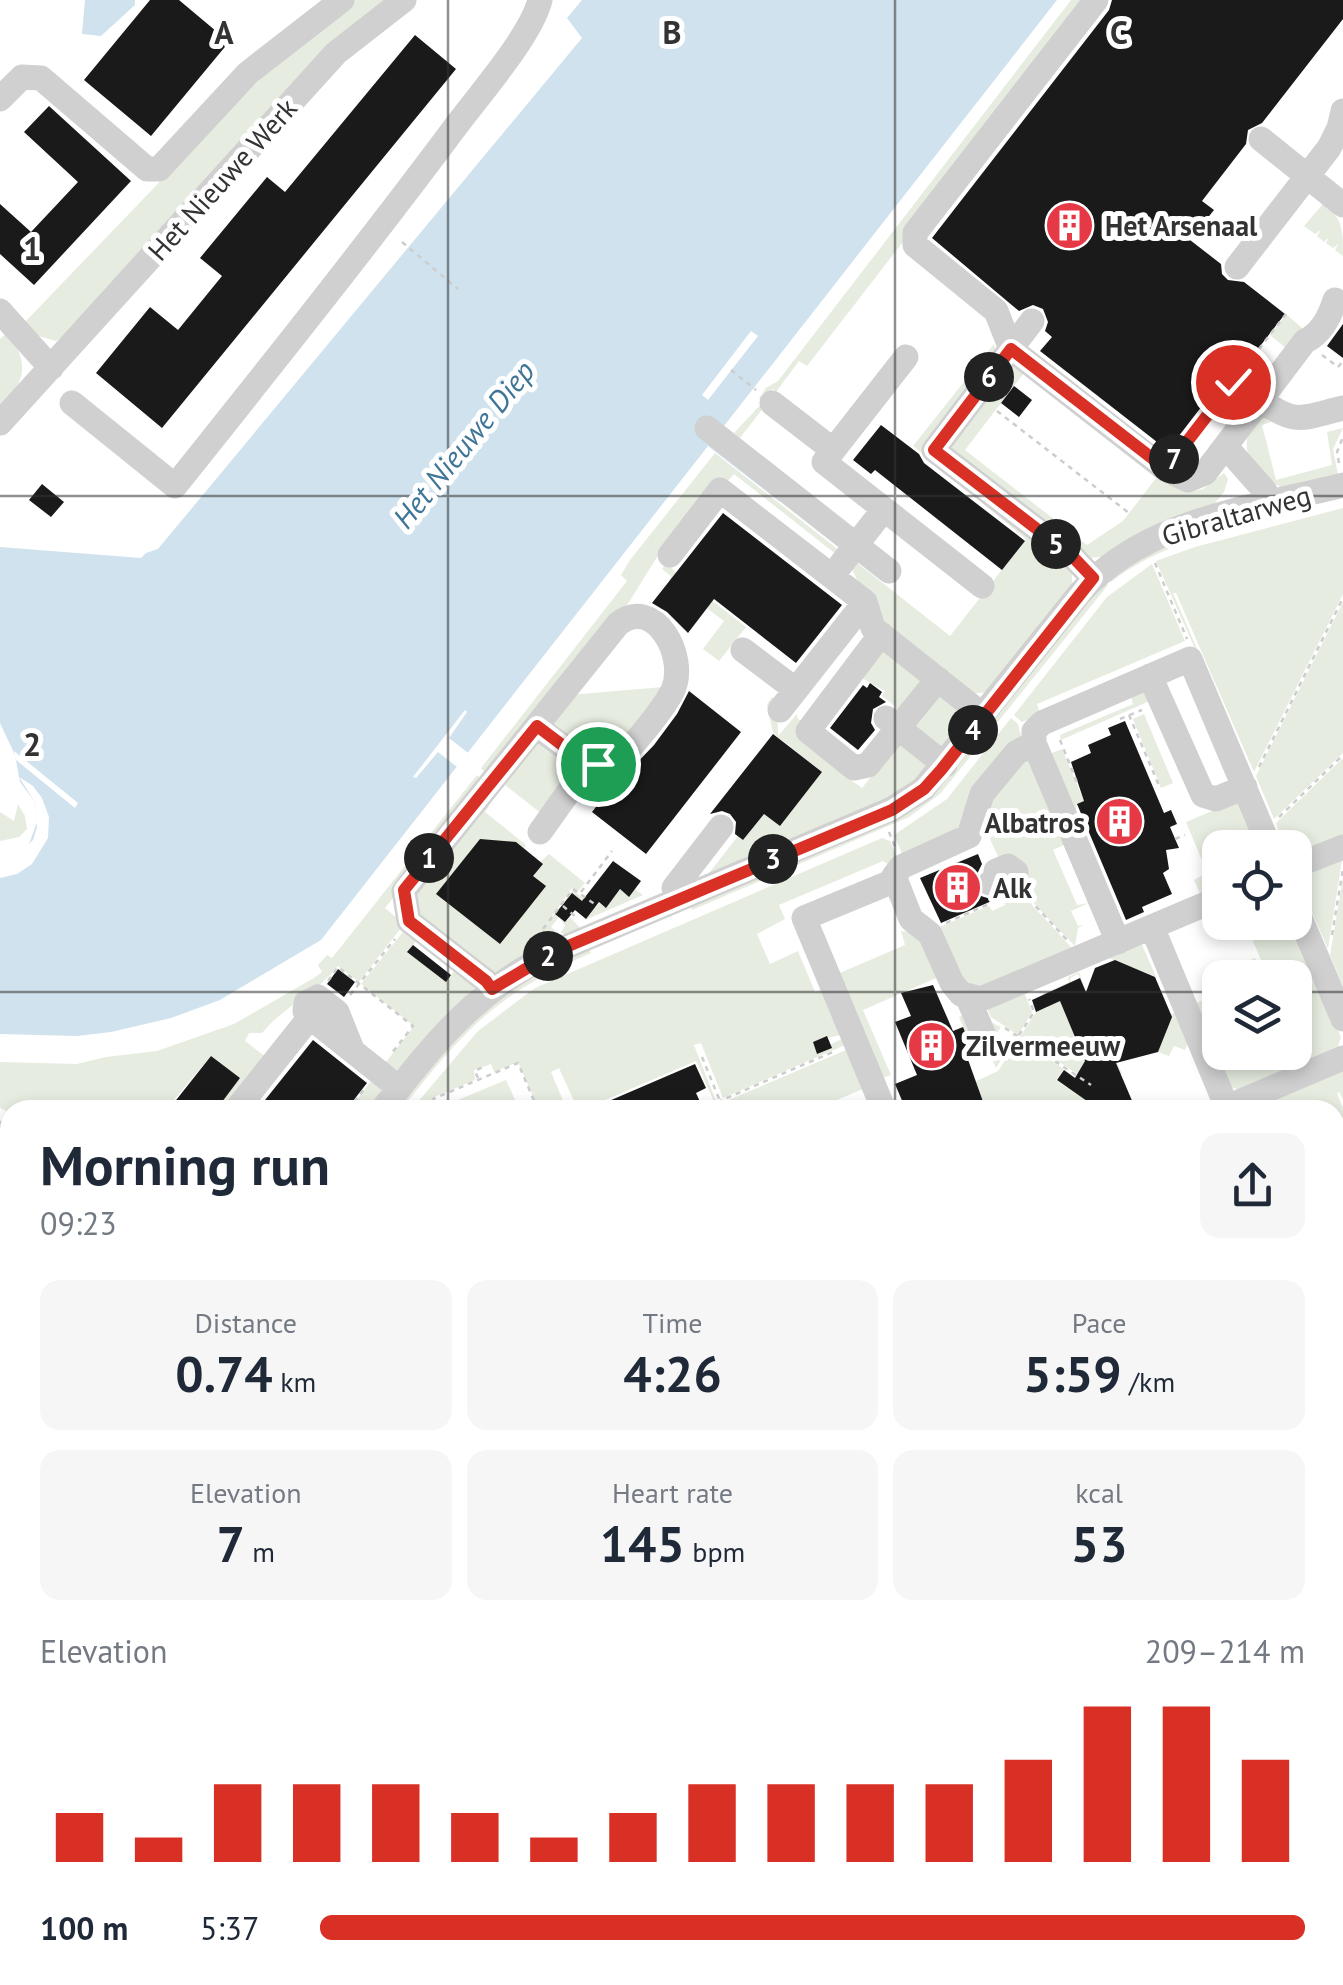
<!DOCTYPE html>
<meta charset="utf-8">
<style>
:root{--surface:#fff;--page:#f6f6f7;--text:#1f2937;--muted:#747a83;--accent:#d93025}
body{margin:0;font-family:"PT Sans",sans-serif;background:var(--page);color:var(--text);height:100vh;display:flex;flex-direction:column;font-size:38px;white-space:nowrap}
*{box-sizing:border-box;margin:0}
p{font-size:32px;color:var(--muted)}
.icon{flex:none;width:55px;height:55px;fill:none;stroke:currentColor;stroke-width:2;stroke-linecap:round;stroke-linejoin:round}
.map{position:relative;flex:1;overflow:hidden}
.drawer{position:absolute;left:0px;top:1100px;width:1345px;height:885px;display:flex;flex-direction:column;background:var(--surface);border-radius:30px 30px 0 0;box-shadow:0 5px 15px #0003}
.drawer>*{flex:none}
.tools{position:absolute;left:1202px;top:830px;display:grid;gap:20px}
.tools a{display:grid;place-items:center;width:110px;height:110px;border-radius:20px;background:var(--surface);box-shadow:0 5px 15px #0003;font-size:50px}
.pin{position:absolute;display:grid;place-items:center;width:85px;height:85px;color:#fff;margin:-42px;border:5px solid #fff;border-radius:50%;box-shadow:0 2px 10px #0007}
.km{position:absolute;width:50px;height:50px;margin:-25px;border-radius:50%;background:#222;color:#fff;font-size:28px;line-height:50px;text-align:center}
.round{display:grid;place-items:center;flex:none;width:105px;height:105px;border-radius:20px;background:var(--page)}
.summary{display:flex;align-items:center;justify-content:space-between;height:170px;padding:0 40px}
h1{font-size:55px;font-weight:700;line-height:75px}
.figures{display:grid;grid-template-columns:repeat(3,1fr);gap:15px;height:170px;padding:10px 40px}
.figures div{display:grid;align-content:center;border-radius:20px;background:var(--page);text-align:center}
.figures b{font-size:50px;font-weight:700}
.figures small{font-size:28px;font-weight:400}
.figures p{font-size:28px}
.chart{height:280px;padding:20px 40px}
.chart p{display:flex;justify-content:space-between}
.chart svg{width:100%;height:180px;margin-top:10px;stroke:var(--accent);stroke-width:6}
ul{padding:0 40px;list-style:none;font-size:32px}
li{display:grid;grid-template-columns:160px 120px 1fr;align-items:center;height:75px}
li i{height:25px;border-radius:12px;background:var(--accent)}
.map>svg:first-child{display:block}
.green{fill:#e6ecdf}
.water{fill:#cfe2ee}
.pier{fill:#fff}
.building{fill:#1a1a1a}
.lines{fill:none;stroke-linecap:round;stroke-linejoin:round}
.path{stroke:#cdcdcd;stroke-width:2.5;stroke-dasharray:5 5;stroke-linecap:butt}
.minor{stroke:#d0d0d0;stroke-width:25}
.route-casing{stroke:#fff;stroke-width:20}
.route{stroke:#d93025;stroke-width:12}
.grid{fill:none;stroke:#333;stroke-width:2.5;stroke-opacity:0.55}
.labels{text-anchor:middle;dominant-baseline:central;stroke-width:10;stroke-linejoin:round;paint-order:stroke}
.street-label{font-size:28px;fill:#333;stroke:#fff}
.poi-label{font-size:28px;font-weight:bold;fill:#333;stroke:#fff;text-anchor:start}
.water-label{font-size:30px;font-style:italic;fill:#3f7597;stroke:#fff}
.grid-label{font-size:32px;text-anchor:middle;font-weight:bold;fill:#333;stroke:#fff;stroke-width:10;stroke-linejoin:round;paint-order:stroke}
</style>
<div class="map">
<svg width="1343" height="1985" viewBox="0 0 1343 1985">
<rect width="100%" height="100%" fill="#fff"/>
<path class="green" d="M350 0H391L68 333 56 341 39 336 23 324 251 87Z
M1071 0H1090L807 366 799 361 776 392 772 389 767 396 762 394 761 397 767 403 740 438 734 433 763 402 759 398 766 388 778 381Z
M1323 204C1343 218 1343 230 1343 256L1335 250 1338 244 1333 248 1326 243 1329 237 1324 242 1317 236 1321 230 1315 234 1304 226Z
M1286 314 1302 328 1288 350 1270 335Z
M8 332C30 366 26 380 0 409V339Z
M994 344 996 353 924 451 1072 571V588L991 692 968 694 877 623 851 567 856 562 950 636 1026 539 913 446Z
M1011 366 1027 369 965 450 1087 545 1123 521 1160 473 1193 491 1203 489 1224 473 1228 479 1224 492 1215 503 1101 557 1089 558 952 451 951 445Z
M1262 412 1273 421 1262 425 1276 480 1332 465 1327 432 1343 428 1333 449 1338 475C1324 479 1306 487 1291 488 1270 489 1243 462 1247 440 1249 430 1257 420 1262 412Z
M715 453 840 551 837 555 734 474 726 483 719 478 657 557 629 602 489 777 481 768 627 581 621 575 630 560Z
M1343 508V594L1254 772 1176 593H1173L1252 777 1156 561 1195 547Z
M1263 515 1265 521C1209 535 1157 546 1111 582L1108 578 1165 543Z
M667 562 674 571 746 627 719 661 703 649 724 621 669 580 671 576 662 569Z
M1152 564 1185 641 1037 704 1041 715 1022 722 1014 715 1107 597Z
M1104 581 1108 585 997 723 993 720Z
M1343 602V753L1274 819 1256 776Z
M879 648 923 678 906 710 891 714 896 707 882 696 885 691 856 675Z
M663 687C627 737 612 783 552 722L570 695Z
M1141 689 1152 700 1061 740 1060 735 1133 704 1130 693Z
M937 693 966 717 942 754 907 726Z
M772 697 777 701 778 736 797 714V717L843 774 862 788 901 739 934 765 902 793 706 877 738 836 743 840 764 814 780 826 822 772 773 733 767 704Z
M1144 714 1173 783 1161 788 1133 719Z
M1011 718 1018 724 1021 736 967 823 903 856 894 835 947 799Z
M990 723 995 726 940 794 909 817 692 910 690 905 875 826Z
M538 742 574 770 542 814 505 785Z
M1062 749 1084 801 1076 805V813L1047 755Z
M1029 758 1068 843 1053 850 1077 905 1089 903 1071 911 1078 926 1083 925 1078 928 1075 946C1046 915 966 844 990 797 997 783 1018 769 1029 758Z
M1343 758V839L1295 859V848L1278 847V838H1281L1276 823Z
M477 775 485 782 385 908 404 924 359 982 338 966C316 994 284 1006 262 1033H249L245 1041 267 1058 227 1110H216L240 1078 211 1056 172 1102 169 1106 173 1110H10V1113L0 1108V1062L77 1064 106 1057 157 1051 234 1024 314 978 322 972 318 965 327 955 332 958Z
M488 802 490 804 485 812 526 845 524 849 540 862 549 854 585 883 578 891 572 888 539 934 555 913 565 922 570 917 582 930 567 937 561 932 565 926 559 917 551 927 564 938 497 974H492L415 914 411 898Z
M1240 803 1257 836 1240 847 1220 848V861L1206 870 1186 822 1229 804Z
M18 804 25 816 27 829 19 837 0 841V812L14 821Z
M882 838 890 841 897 857 888 864 883 861 779 905 785 919 757 934 770 964 798 951 815 992 821 990 840 1035 813 1042 817 1054 831 1048V1044L842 1039 845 1045 723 1098 701 1043 694 1045 716 1101 714 1102 696 1061 598 1103 600 1110H578L559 1068 551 1072 567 1110H539L518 1062 494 1072 491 1064 474 1070 475 1080 432 1098 437 1110H411L478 1031 535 988Z
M1343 854 1328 949 1308 903 1306 904 1326 961 1295 889V874Z
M1220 865V890L1202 898 1194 880Z
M1343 878V986L1330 955Z
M620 889 628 896 635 889 643 895 585 920 593 909 572 893 563 902 573 890 595 908 600 903 606 907Z
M1017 889 1073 949C1039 961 1005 989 969 989L935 929 989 906 992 911 1005 905 1002 897Z
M1220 907V922L1294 923 1341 1037 1337 1049 1239 1090 1231 1087 1192 1005 1220 993V1052H1295V978L1236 977 1232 968 1255 958 1257 962 1261 960 1246 925 1241 927 1243 931 1220 941 1208 912Z
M407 927 419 936 408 953 446 982 458 966 474 987 473 992 399 1070 383 1066 414 1026 361 984Z
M901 931 914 932 941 976 863 1010 891 1075 879 1079 835 975 905 945Z
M1140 940 1156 977 1104 956Z
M589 948 591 953C496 994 464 1030 401 1110H394L443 1047 506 990Z
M1079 972 1084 987 1078 974 1070 978 1071 982 1055 989 1116 1060 1122 1074 1092 1083 1020 1037 1036 1012 1048 1007 1043 994 1069 982 1068 977Z
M1023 989 1032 1012 1018 1035 991 1017 986 1005Z
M1179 1011 1190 1038 1185 1050 1174 1046 1169 1056 1158 1052 1171 1014Z
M970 1012 1001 1027 993 1039 1004 1046 1012 1035 1016 1037 996 1068 989 1053 976 1058 959 1017Z
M1019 1039 1064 1069 1056 1080 1067 1088 1075 1077 1102 1093 1061 1110H986L974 1082 998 1071Z
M846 1050 863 1089 813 1110H705Z
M1343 1070V1100L1339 1092 1337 1093 1343 1108V1219L1335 1213V1110H1249Z
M506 1080 517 1104 503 1110H456L453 1102Z
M371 1081 382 1090 370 1110H349Z
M0 1283 10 1288V1957L0 1952Z
M47 1975H767L783 1981 786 1975H809L819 1980 820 1985H67Z
M828 1975H1043L1038 1985H825L824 1978Z"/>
<path class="water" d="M85 0H135V5L101 36 82 34Z
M582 0H1057L724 426 795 483 780 502 708 446 321 940 220 1000 171 1018 111 1032 77 1036 0 1034V858L17 855 28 847 37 822 35 802 20 782 15 755 0 723V547L141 558 146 553 158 549 582 38 567 18Z"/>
<path class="pier" d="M751 331 758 336 708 400 702 395Z
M465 710 467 712 449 738 472 756 461 770 438 752 416 778 413 777Z
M14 751 78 803 75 808 16 760Z
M19 777 33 786 42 798 49 817 48 838 32 864 17 874 0 878V858L22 851 33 840 37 827 35 802Z"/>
<path class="building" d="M150 0H179L229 42 151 136 84 80Z
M1112 0H1343V19L1262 123 1248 130 1246 144 1202 201 1214 210 1190 240 1221 264 1222 274 1228 280 1244 282 1285 314 1175 456 1040 351 1052 337 1045 331 1048 322 1043 309 1033 305 1019 311 932 238 1109 10Z
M415 35 456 69 162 428 96 373 150 307 178 330 222 276 200 258 267 177 285 192Z
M49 106 131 181 34 285 0 254V204L31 232 78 182 24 132Z
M1343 324V358L1327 346Z
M1014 386 1032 400 1019 417 1001 403Z
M881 425 919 454 924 463 1025 541 1002 570 875 470 871 474 853 460Z
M42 484 64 502 51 517 29 500Z
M723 513 842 605 796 663 714 599 688 633 667 612 652 603Z
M870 683 882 692 879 697 886 702 873 709 871 723 875 730 858 750 830 728 863 685 867 688Z
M689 691 741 732 646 854 592 812 621 775 632 768 654 745 677 714Z
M1125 721 1164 813 1171 810 1177 824 1170 827 1179 848 1166 850 1169 869 1163 873 1172 894 1142 907 1144 912 1126 920 1077 804 1084 801 1071 762 1091 753 1088 745 1111 735 1108 728Z
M773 734 822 772 780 826 764 814 743 840 735 834 736 822 730 814 722 811 710 814Z
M480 839 516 842 543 864 533 876 546 886 500 944 436 894Z
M978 854 982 864 974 880 975 888 981 896 994 900 941 923 920 878Z
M613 861 641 881 629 897 620 889 606 908 599 902 586 919 575 910 565 922 555 914 572 893 582 901Z
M413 945 451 975 446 982 407 952Z
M1115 960 1155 977 1172 1017 1158 1052 1116 1063 1133 1103 1129 1104 1132 1110H1065L1087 1101 1057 1080 1064 1070 1075 1078 1085 1061 1060 1001 1036 1012 1032 1000 1080 978 1086 992 1095 968Z
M338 969 355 982 344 997 327 984Z
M933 985 953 1031 963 1027 973 1051 966 1054 986 1110H906L895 1084 917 1075 895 1022 911 1016 901 993Z
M827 1036 832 1048 817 1054 813 1042Z
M313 1040 367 1083 346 1110H257Z
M211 1056 240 1078 216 1110H181L173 1104Z
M695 1064 706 1088 696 1093 702 1106 693 1110H671L668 1104 655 1110H588Z"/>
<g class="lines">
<path class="path" d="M402 242 458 289
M1322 355 1338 367 1343 361
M731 370 756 390
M997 411 1129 513
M1179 452 1286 314
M1339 463 1337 452 1343 437
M1155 563 1187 639
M1129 715 1160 788
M1120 719 1142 710
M1060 740 1078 785
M1259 767 1343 598
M1279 817 1343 755
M889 832 895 847
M1175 839 1185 835
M1207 872 1220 863
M581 892 612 851
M1029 899 1068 941
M563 906 577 918
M946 923 989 904
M1332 935 1343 869
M537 937 573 889 596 905
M328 981 338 967 413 1026 391 1054
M350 995 395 939
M1005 1028 1091 1085
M1008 1052 1034 1012 1029 999
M702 1057 720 1101
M478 1078 475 1071 485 1066
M348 1110 365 1088
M438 1110 433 1099 518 1063 538 1110
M699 1110 835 1051
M1335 1215 1343 1222
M1335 1276 1343 1257
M0 1278 10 1282
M1335 1634 1343 1637
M1335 1709 1343 1706
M1335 1809 1343 1804
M0 1936 10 1941
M81 1975 103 1985
M771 1975 782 1979 784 1975
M813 1975 821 1978"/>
<path class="minor" d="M1096 0 915 233V245L996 311 1011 349 1165 469 1188 480 1205 473 1305 341C1321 334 1330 316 1335 300
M0 99 22 77 41 78 147 169H159L248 73 342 0
M1261 139 1343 205
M1237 267 1329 148 1339 128 1343 111
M0 311 51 368
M1032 321 934 450 1072 556 1093 578
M906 357 824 462 982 586
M1260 400C1297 426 1302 418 1343 408
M72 403 175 486C270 367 365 248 456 126 479 95 531 36 540 0
M772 403 833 450
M0 423 336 53 404 0
M707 428 889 571
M1226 447 1265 491 1269 504
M670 555 720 490 865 602 873 628 984 716
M832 576 884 509
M881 634 808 731 854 768 868 765 938 679
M743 650 796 690
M1150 676 1203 795 1216 799 1245 787
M780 710 865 602
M886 718 945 765
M537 727 590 766
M1034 743 1016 753 982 794 969 836 901 867 894 876 911 919 930 934 952 983 961 994 981 999 1220 898
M1295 866 1343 847
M990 883 995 881 996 871 1008 866 1016 872V882L1010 887H1003L995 881
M674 888 721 827
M1295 906 1343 1019
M1152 927 1228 1110
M1118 942 1034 743V731L1042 723 1190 659 1270 848
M492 989 486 981 409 921 404 891 618 624C654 595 688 656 673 690 666 705 634 746 621 756 612 763 601 761 592 766 581 771 550 819 540 832
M968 998 988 1045
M310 1017 305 1011 306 1003 318 997 337 1012 351 1047
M236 1110 310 1017 399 1088
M382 1110C434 1043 476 990 554 952L892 809 923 789 1080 593C1146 519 1252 508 1343 485
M884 1110 804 918 896 880
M1220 1110 1343 1058
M0 1144 6 1132 10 1134
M0 1185 10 1189
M0 1246 10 1254
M1335 1364 1343 1382
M1335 1669 1343 1672
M1338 1749 1340 1748
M1335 1883 1343 1887
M1335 1925 1343 1928
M1054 1985 1058 1975
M1258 1985 1262 1975"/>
</g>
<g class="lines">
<defs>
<path id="route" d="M598 764 590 766 537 726 404 890 409 921 486 981 492 989 554 952 892 810 924 789 941 770 1093 578 1072 556 934 450 1011 349 1166 469 1233 382"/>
</defs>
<use href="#route" class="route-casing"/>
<use href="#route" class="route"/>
</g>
<path class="grid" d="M448 0V1110M895 0V1110M0 496H1343M0 992H1220M1295 992H1343M0 1489H10M1335 1489H1343M448 1975V1985M895 1975V1985"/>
<defs>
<symbol id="building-disc" viewBox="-11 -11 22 22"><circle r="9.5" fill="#e63946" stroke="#fff"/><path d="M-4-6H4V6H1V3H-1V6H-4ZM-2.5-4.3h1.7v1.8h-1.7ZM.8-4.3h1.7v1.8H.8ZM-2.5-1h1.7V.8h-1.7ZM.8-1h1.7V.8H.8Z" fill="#fff"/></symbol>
</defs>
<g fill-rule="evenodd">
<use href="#building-disc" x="1042" y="198" width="55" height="55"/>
<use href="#building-disc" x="1092" y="794" width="55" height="55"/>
<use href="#building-disc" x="930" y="860" width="55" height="55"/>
<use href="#building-disc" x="904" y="1018" width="55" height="55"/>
</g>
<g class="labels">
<g class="street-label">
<text transform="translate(222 179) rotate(-48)">Het Nieuwe Werk</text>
<text transform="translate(1236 515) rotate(-16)">Gibraltarweg</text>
</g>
<g class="poi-label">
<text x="1105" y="225">Het Arsenaal</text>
<text x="1085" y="822" text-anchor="end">Albatros</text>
<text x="993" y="887">Alk</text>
<text x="966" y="1045">Zilvermeeuw</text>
</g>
<g class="water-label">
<text transform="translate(463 444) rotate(-51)">Het Nieuwe Diep</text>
</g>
</g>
<g class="grid-label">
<text x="224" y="44">A</text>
<text x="672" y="44">B</text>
<text x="1119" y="44">C</text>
<text x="32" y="260">1</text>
<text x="32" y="756">2</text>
</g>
</svg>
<div class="tools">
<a><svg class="icon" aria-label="locate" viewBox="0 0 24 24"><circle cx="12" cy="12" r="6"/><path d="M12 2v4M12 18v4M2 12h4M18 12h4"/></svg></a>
<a><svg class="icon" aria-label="layers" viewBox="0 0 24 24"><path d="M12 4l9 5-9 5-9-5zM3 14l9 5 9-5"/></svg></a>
</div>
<div class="pin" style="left:598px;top:764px;background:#1e9e55"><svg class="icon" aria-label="arrive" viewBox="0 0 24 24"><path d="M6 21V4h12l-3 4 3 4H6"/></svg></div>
<div class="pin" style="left:1233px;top:382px;background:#d93025"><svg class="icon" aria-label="check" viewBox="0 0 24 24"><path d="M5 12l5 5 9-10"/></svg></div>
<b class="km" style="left:429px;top:858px">1</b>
<b class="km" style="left:548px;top:956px">2</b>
<b class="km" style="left:773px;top:859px">3</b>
<b class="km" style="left:973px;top:730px">4</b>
<b class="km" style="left:1056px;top:544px">5</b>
<b class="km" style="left:989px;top:377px">6</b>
<b class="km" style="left:1174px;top:459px">7</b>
<section class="drawer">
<div class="summary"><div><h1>Morning run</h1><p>09:23</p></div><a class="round"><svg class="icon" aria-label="share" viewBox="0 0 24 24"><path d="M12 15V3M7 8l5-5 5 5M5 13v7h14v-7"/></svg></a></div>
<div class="figures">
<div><p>Distance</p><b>0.74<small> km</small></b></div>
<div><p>Time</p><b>4:26</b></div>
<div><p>Pace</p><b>5:59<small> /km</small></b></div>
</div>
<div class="figures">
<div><p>Elevation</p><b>7<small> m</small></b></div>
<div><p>Heart rate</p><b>145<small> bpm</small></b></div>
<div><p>kcal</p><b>53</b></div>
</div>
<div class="chart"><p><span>Elevation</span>209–214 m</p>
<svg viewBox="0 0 160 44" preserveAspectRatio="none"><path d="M5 44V32M15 44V38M25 44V25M35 44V25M45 44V25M55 44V32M65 44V38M75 44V32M85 44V25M95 44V25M105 44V25M115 44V25M125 44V19M135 44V6M145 44V6M155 44V19"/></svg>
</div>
<ul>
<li><b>100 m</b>5:37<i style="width:100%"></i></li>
</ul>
</section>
</div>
